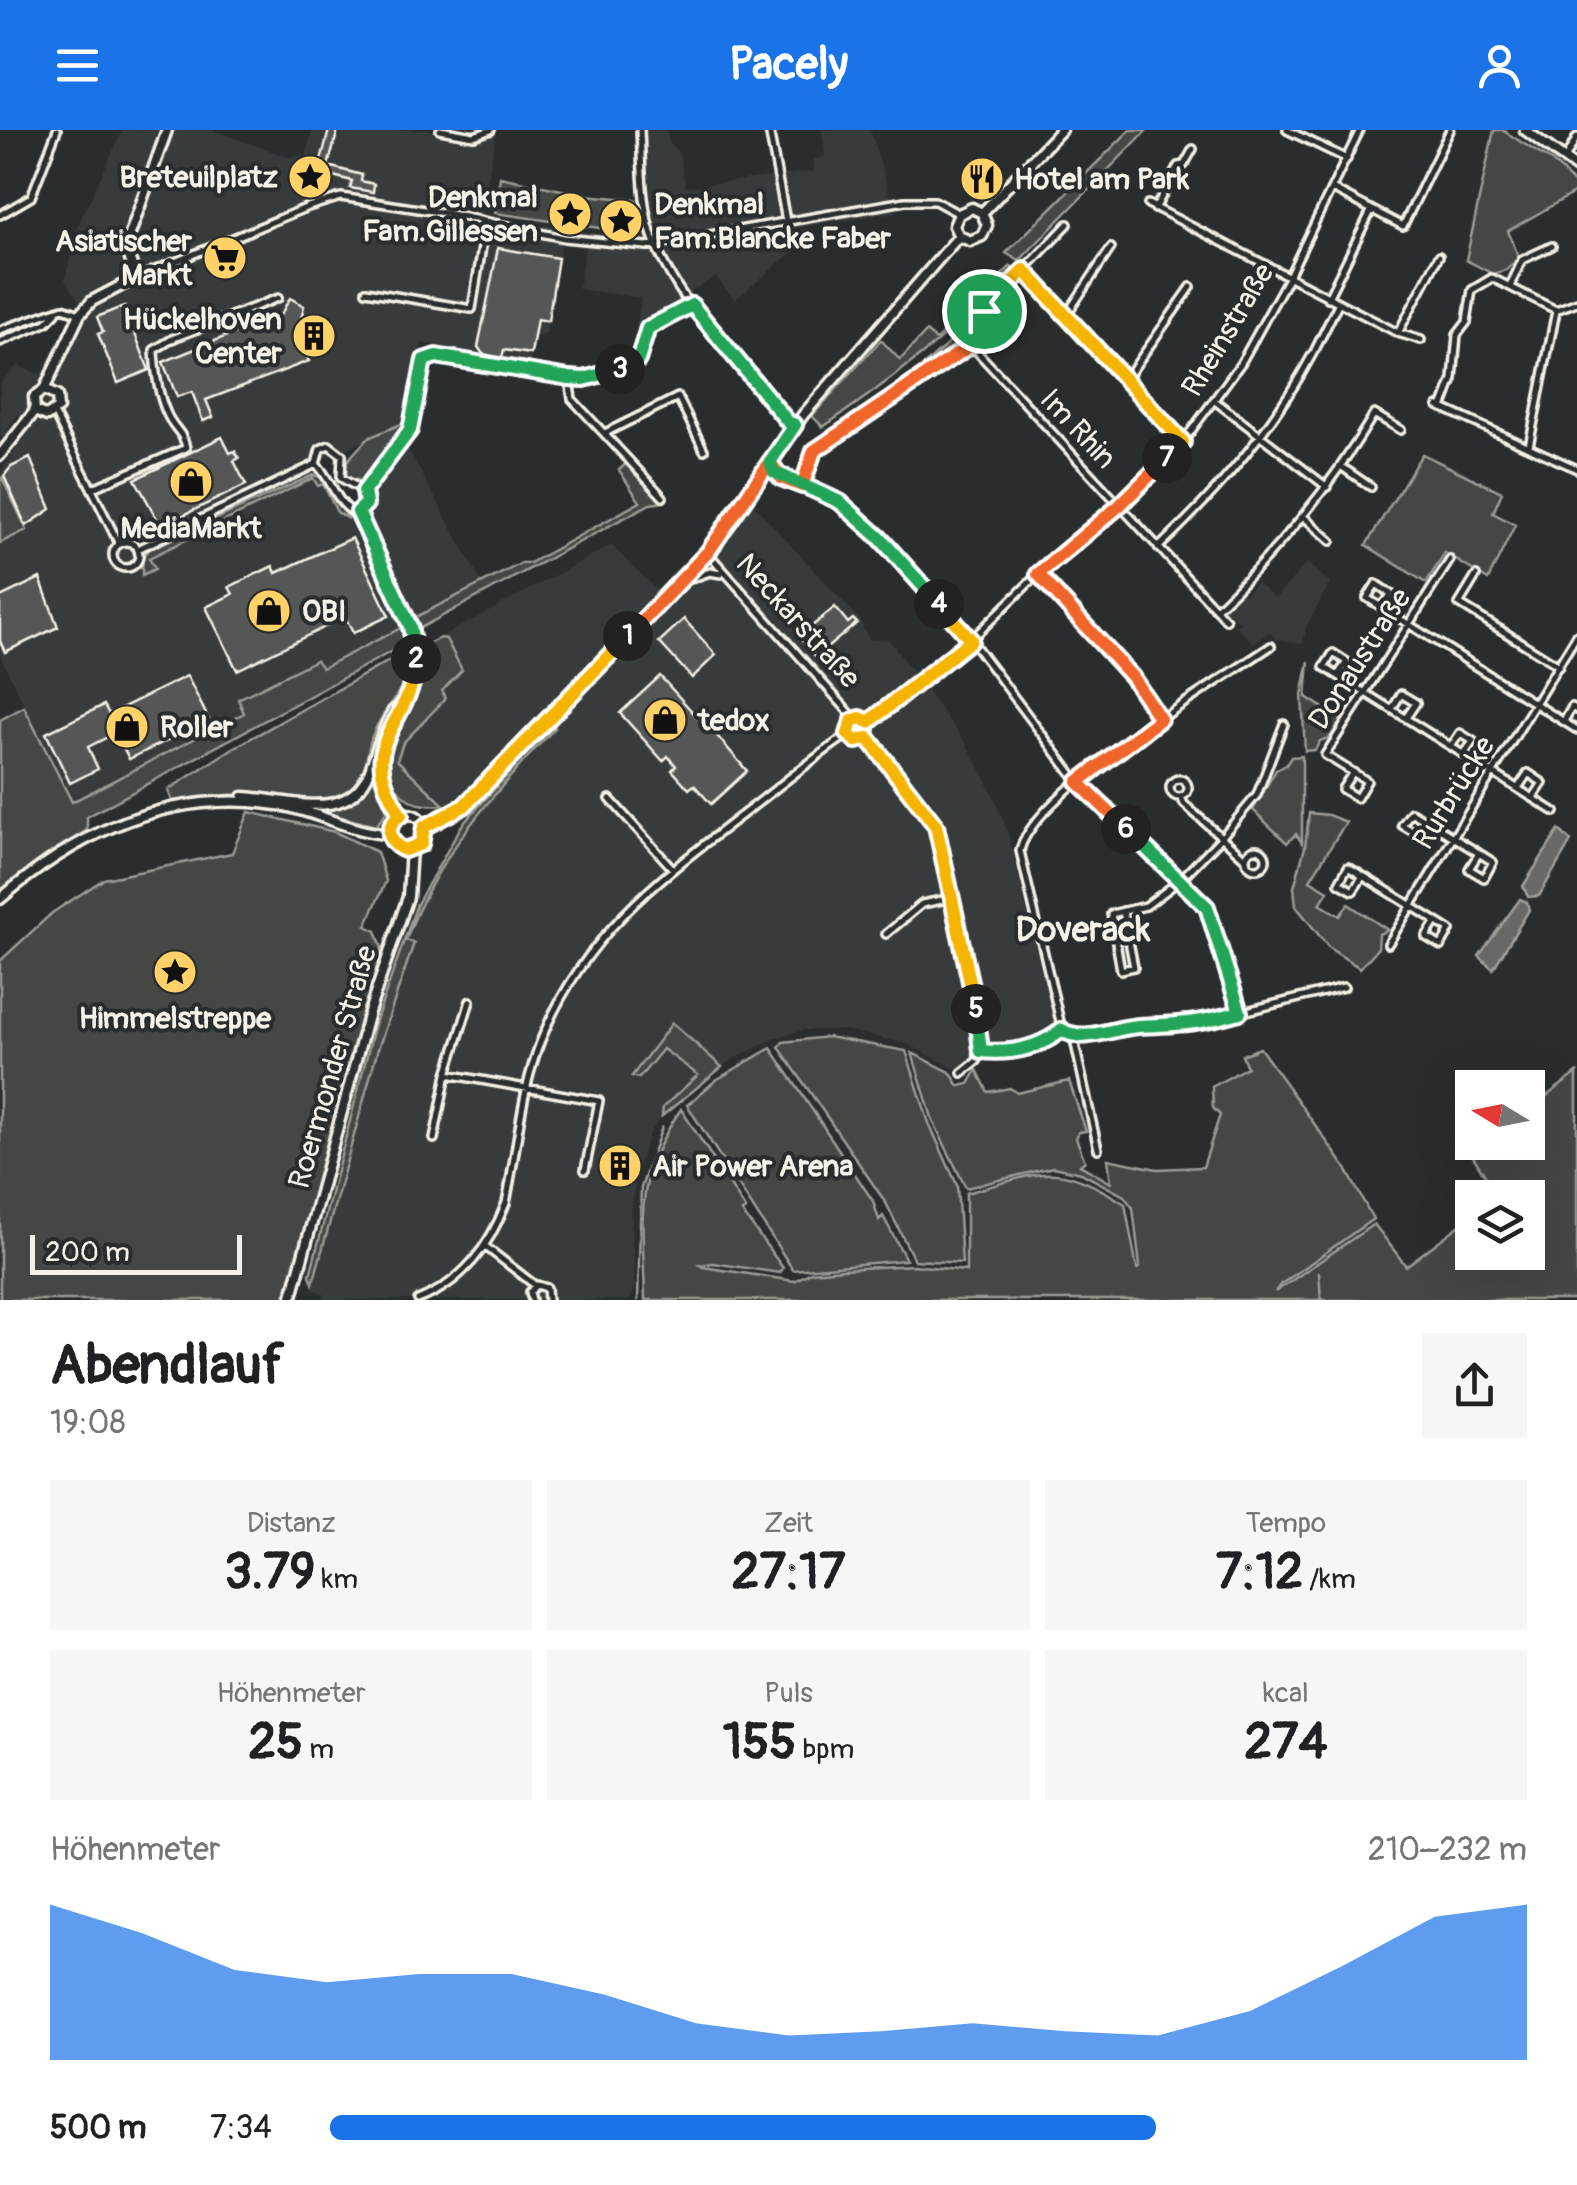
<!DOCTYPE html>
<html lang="de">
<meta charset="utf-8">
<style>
:root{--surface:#fff;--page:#f6f6f6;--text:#202124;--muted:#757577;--accent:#1a73e8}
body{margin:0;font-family:Pangolin,sans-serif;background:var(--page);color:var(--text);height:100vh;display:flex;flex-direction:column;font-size:38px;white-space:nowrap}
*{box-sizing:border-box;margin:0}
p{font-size:32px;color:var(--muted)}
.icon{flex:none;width:55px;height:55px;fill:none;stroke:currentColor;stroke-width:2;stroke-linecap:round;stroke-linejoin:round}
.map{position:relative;height:1170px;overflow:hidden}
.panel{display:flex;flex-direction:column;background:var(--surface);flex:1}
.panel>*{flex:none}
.needle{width:65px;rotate:280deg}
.controls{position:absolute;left:1455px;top:940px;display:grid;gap:20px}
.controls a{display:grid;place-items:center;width:90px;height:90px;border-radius:0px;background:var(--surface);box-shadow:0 10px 40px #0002;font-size:50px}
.scale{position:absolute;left:30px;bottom:25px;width:212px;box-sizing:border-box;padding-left:10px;border:5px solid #f4f1e8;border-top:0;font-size:28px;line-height:35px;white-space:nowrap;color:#f4f1e8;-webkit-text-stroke:8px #2a2d2e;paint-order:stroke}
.pin{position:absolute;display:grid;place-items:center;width:85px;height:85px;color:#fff;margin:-42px;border:5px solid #fff;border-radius:50%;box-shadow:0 2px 10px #0007}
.km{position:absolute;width:50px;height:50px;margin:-25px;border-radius:50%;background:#222;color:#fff;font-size:28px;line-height:50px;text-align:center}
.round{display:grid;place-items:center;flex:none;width:105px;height:105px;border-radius:0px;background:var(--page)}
.summary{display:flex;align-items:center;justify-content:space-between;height:170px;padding:0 50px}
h1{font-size:55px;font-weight:700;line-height:75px}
.figures{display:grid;grid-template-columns:repeat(3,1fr);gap:15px;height:170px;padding:10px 50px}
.figures div{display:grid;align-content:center;border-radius:0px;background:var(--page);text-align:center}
.figures b{font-size:50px;font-weight:700}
.figures small{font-size:28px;font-weight:400}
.figures p{font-size:28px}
.chart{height:280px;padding:20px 50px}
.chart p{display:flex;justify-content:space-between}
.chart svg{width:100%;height:180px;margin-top:10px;fill:var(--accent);opacity:.7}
ul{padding:0 50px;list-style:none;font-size:32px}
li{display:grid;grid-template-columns:160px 120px 1fr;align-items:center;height:75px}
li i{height:25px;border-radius:12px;background:var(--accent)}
header{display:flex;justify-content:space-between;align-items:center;height:130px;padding:0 50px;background:var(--accent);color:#fff;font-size:45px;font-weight:700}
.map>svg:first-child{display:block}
.built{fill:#373a3a}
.green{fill:#444645;stroke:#9c9c96;stroke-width:2.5}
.water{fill:#676866;stroke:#9f9f9a;stroke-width:2.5}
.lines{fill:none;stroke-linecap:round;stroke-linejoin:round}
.stream{stroke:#9f9f9a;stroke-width:2.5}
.building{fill:#555756;stroke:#f4f1e8;stroke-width:2.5}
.street-casing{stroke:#f4f1e8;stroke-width:12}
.secondary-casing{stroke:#f4f1e8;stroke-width:15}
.street{stroke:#2a2d2e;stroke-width:5}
.secondary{stroke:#2a2d2e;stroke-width:8}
.split-1-casing{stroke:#fff;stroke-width:20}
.split-2-casing{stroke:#fff;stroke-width:20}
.split-3-casing{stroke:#fff;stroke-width:20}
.split-4-casing{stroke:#fff;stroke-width:20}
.split-5-casing{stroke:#fff;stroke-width:20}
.split-6-casing{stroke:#fff;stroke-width:20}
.split-7-casing{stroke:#fff;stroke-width:20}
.split-8-casing{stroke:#fff;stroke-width:20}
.split-1{stroke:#f0652b;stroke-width:12}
.split-2{stroke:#f5b400;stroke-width:12}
.split-3{stroke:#22a559;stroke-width:12}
.split-4{stroke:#22a559;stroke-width:12}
.split-5{stroke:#f5b400;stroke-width:12}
.split-6{stroke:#22a559;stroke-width:12}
.split-7{stroke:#f0652b;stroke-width:12}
.split-8{stroke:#f5b400;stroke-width:12}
.labels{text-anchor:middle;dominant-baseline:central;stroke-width:8;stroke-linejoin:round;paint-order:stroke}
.poi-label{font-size:30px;font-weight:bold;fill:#f4f1e8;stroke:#2a2d2e;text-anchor:start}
.street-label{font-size:30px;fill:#f4f1e8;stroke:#2a2d2e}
.quarter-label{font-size:35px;font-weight:bold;fill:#f4f1e8;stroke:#2a2d2e}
</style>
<header><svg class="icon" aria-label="menu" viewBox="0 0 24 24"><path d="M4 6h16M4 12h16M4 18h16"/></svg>Pacely<svg class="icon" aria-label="person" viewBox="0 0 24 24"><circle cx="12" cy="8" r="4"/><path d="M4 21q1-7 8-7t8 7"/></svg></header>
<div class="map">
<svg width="1577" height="1170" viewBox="0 0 1577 1170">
<rect width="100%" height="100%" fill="#2a2d2e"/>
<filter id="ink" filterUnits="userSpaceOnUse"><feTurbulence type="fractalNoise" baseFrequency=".01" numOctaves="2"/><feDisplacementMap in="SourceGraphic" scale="20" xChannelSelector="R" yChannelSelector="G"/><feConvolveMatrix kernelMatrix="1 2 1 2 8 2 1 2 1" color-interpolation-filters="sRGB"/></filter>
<g filter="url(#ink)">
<path class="built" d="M123 0H212L289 27 306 26 312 0H430L480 9 496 3 482 85 598 104 658 105 650 65 645 0H666L670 14 679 23 686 57 814 41 813 30 825 27 822 0H870L895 82 793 98 798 117 735 170 716 147 691 161 681 174 636 200 641 168 578 159 585 118 561 114 546 203 535 207 529 236 463 225 464 221 422 213 408 291 143 411V426L148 428 314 348 323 353 337 382 349 389 401 498 321 538 316 530 238 568 245 583 71 672 0 525V344L33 293 18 284 3 308 0 306V253L18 235 40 245 79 171 65 150 77 97Z
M406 315 482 453 414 488 369 388 382 342Z
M752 373 859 489 869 510 888 509 966 613 988 653 1008 702 1056 903 983 922 965 944 907 914 845 900H803L775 908 727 933 658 991 649 1004 637 1040 631 1083 635 1156 630 1170H323L325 1165 313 1159V1153L377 922 413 814 405 810 416 781 445 728 512 643 555 599 552 595 724 418Z
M611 415 659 462 453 672 444 675 397 630V619L428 573 430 513Z
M1307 433 1330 453 1306 497 1303 514 1276 509 1270 502 1253 513 1236 496 1240 492 1222 478 1240 460 1245 464 1257 452 1275 468Z"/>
<path class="green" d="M1130 0H1147L1019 131 1006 123Z
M1494 0H1502L1553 32 1577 56V61L1508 101 1519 128 1506 140 1493 144 1466 130Z
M500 47 585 65 636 70 635 103 495 83Z
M1011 136 1015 139C954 202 895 248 823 297L812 286 881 210 900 230 926 202 936 210Z
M968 196 965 216 881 272 878 268 923 236Z
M408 291 406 300 362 351 346 348V332L368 308Z
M1422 324 1502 362 1493 383 1515 395 1488 450 1445 423 1426 453 1366 415Z
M627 333 664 372 650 374 420 498 414 488 522 433H530L640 372 619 340Z
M313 345 321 347 349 389 337 382 323 354 318 356 313 348 149 428 155 439 142 445 143 425 150 419Z
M2 348 27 400 0 413V350Z
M401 498 407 513 87 687V700L45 726 0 762V590L24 577 72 672 244 583 238 569 316 530 322 538Z
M440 508 446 509 462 540 442 561 445 569 403 613 397 630 444 675C427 676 413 676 401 663 370 629 411 588 421 555 425 543 424 529 424 516Z
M407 521C407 568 389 567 373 604 364 624 370 644 354 659 324 687 277 664 242 664 219 665 195 669 172 671L168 660 230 620Z
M1309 531 1306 567 1342 590 1331 607 1320 611 1315 620 1305 621 1302 565Z
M552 595 555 598C495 661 436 727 406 810L414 813 377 922 313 1153 310 1145 376 890 417 774 462 695Z
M1302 626V713L1296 704 1287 713 1253 680 1276 640 1286 635 1291 627Z
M373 643 387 681 376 696 326 683V679L358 664Z
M249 682 335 702 377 722 386 751 366 796 376 801 382 818 285 1170H0V831L52 783 104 749 232 723Z
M1309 683 1328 685 1346 692 1310 750 1328 761 1320 774 1340 786 1348 774 1388 800 1379 804 1378 818 1360 838 1329 818 1296 776 1294 757 1305 717Z
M672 893 722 937 662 986 663 977 698 945 663 919 639 948 632 946Z
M828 907 906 921 929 993 957 1055 962 1133 914 1130 886 1073 779 917 783 912Z
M771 918 873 1071 879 1090 883 1086 906 1130 793 1140 687 975 716 950Z
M1260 918 1345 1037 1373 1089 1280 1155 1275 1162 1374 1094 1406 1136 1472 1086V1122H1528V1068L1498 1067 1471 1023 1484 1013 1528 1012V980L1577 943V1170H645C643 1089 632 1051 681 979L746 1080 742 1082 783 1138 780 1143 713 1133 700 1135 703 1137 794 1151 811 1142 843 1139 914 1135 966 1141V1063C1043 1043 1053 1028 1125 1074L1137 1139 1140 1137 1133 1078 1124 1066 1081 1043 1053 1037 966 1058 933 991 912 923 950 942 959 956 969 954 977 940 988 962 1010 958 1017 963 1069 951 1086 1001 1079 1002 1076 1008 1085 1031 1080 1035 1111 1053 1108 1029 1157 1039 1203 1037 1220 985 1213 978 1212 957 1247 937 1242 925Z"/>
<path class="water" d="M1559 700 1571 711 1539 766 1528 767 1523 756Z
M1520 769 1527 772 1529 780 1493 839 1479 826Z"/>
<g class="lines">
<path class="stream" d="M1319 1143 1321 1170
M638 1170 641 1058 662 997"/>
</g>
<path class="building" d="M329 0H338L328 36 362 45 361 51 374 54 373 62 350 58 352 51 318 42Z
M498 118 558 128 548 191 537 189 531 224 504 220 502 228 483 224 478 217Z
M290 168 304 176 300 194 318 193 320 196 318 218 301 213 309 231 206 270 213 287 203 291 192 262 177 267 163 232 281 184Z
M124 176 135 189 130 191 149 240 118 253 98 204 103 202 97 187Z
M222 307 230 323 235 321 237 325 239 328 234 331 246 355 161 396 135 349Z
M30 328 51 379 26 396 4 346 11 337Z
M352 408 389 486 353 503 340 476 323 484 329 495 237 540 206 477 233 464 229 457 273 436 276 443Z
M40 448 58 497 5 522 0 511V467Z
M835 477 848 493 853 489 857 493 816 527 799 507Z
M684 489 716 525 692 548 659 512Z
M187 546 209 590 129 629 116 603 88 617 98 639 70 653 46 603 104 575 109 584Z
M660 546 699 589 701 587 747 641 711 674 694 655 689 659 672 640 676 636 668 626 663 631 620 583Z"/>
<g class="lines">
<defs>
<path id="street" d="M440 0 474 6 491 0
M640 0C642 37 641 79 655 114 683 181 742 237 788 292L795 295
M769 0 786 91
M1287 0 1347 29
M1566 27 1577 7
M1332 59 1403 96 1450 0
M1148 74 1398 203 1421 210
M1155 79 1178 36 1184 35 1193 19
M0 85 31 67 57 0
M1025 140 1183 312
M136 148 308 77 341 67 451 84 564 108 646 116 905 71H935L959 84
M1510 157 1522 130 1552 116
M366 161 472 179 486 92
M1328 168 1371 81
M1067 184 1111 118
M0 200 63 178 80 184
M1398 203 1439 126
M0 212 46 193 56 183
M971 215 972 195 1068 94
M1315 220 1338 174
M569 249 572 269 663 367
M1126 249 1191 157
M1215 271 1327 357
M1438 276 1577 339
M1442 278 1453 249 1457 205 1467 192 1472 160 1492 148 1556 180 1577 172
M54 283 119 414
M605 303 678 267 704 320
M329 315 342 325 341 348 364 361 367 367 363 380 353 382C335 372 331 348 316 334L320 319Z
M1529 316 1556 181
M770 332 781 348 839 372 880 408 971 510 1078 652 1207 777 1240 881
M1342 337 1371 357
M803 356 814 321 971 215 1226 490
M93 358 186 318C184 303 173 298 167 284 158 264 155 242 154 220L174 208 278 168
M364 361 410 300 421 239 429 226 584 249 634 234 648 199 692 175
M358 382C372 428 415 479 416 526 417 596 348 605 401 685
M1304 387 1331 411
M113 425a13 13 0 1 1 26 0a13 13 0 1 1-26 0Z
M1158 418C1220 359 1273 298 1313 223
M138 419 316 334
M708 423 855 589
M1038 444 1132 547 1160 589
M1476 446 1459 474 1559 536
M684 451 710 442 721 444
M1382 478 1391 464 1376 454 1367 468 1577 600
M1216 479C1279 419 1330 358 1374 284L1401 300
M1338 545 1347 532 1333 523 1324 537C1401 585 1478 634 1555 682
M1392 579 1401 564 1416 573 1406 588
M854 589 849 604 857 611 868 607 871 600 869 592
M1564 591 1572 577 1577 580
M869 592 971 510 1038 444 1119 376 1183 312 1241 233 1288 148 1360 0
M868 607 936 696 982 910 977 931 962 943
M1452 615 1460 603 1473 611 1464 625
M1353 642 1342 659 1357 668 1367 651 1325 625 1450 430
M1170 658a9 9 0 1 1 18 0a9 9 0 1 1-18 0Z
M1518 658 1528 643 1543 653 1533 668
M1181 667 1184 674 1246 729
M610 669 673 739
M1425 690 1417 704 1402 695 1411 682C1438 698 1466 715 1493 732L1484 748 1469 739 1479 723
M1246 729a10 10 0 1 1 20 0a10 10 0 1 1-20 0Z
M1363 746 1353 761 1339 753 1348 737C1383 758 1416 779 1450 800L1441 816 1426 807 1436 791
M1123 781 1134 837 1121 840 1111 784 1146 776 1179 751 1220 709 1257 665 1284 594
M886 804 922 774 952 768
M1388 814 1577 505
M1062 900 1020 721C1032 662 1218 553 1271 516
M1062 900 1077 906 1140 896 1190 895 1344 857
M1073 905 1098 1019
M981 921C1011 924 1038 919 1062 900
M447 944 599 971 585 1040
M434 1009 447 944 470 871
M486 1117 536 1156
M418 1170C463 1152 489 1117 506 1073 517 1020 521 960 541 910 584 804 659 749 746 682 780 656 813 628 849 604
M532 1170 530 1162 537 1155 547 1158 548 1170"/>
<path id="secondary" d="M1525 0 1577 38
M982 83 1061 0
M959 106 954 96 959 84 972 78 982 83
M959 106 970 111 982 106 987 95 982 83
M44 260 80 184 92 171 136 148 128 123 129 107 167 0
M35 281 47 286 58 278 57 266 44 260
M35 281 34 267 44 260
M0 325 35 281
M243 667C286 668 349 696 370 640 377 619 382 601 393 581L404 574
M389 702a18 18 0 1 1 36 0a18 18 0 1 1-36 0Z
M425 697 464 676 708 422 803 285 959 106
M0 769C81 699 175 657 284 676 320 683 353 703 389 704
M291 1170 369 882 408 767 411 719"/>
</defs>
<use href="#street" class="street-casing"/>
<use href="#secondary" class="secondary-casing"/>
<use href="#street" class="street"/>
<use href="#secondary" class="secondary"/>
</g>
</g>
<g class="lines" filter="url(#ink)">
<defs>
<path id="split-1" d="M628 506 708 422 770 332 781 348 802 356 814 321 971 215 972 195 984 181"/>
<path id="split-2" d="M416 529C412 598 351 608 401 685 384 695 387 713 405 720L421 714 424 697 464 676 628 506"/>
<path id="split-3" d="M416 529 410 496 358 382 366 374 364 361 410 300 424 230 436 226 569 248 584 249 620 239"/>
<path id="split-4" d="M620 239 638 230 648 198 692 175 788 292 795 295 770 332 774 342 840 372 880 408 939 474"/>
<path id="split-5" d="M939 474 971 510 869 592 860 588 852 591 848 604 856 611 868 608 936 696 976 879"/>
<path id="split-6" d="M976 879 981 921C1011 924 1038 919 1062 900 1083 914 1115 897 1139 896 1181 894 1198 894 1240 882L1207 777 1126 699"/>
<path id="split-7" d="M1126 699 1078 652 1160 589 1132 547 1038 444 1119 376 1167 328"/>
<path id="split-8" d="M984 181 1024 140 1183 312 1167 328"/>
</defs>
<use href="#split-1" class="split-1-casing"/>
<use href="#split-2" class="split-2-casing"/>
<use href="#split-3" class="split-3-casing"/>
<use href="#split-4" class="split-4-casing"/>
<use href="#split-5" class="split-5-casing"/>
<use href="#split-6" class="split-6-casing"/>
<use href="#split-7" class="split-7-casing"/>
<use href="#split-8" class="split-8-casing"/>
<use href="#split-1" class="split-1"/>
<use href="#split-2" class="split-2"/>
<use href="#split-3" class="split-3"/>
<use href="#split-4" class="split-4"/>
<use href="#split-5" class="split-5"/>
<use href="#split-6" class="split-6"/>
<use href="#split-7" class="split-7"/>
<use href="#split-8" class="split-8"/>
</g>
<defs>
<symbol id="sight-disc" viewBox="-11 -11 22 22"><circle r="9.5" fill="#ffd166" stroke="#2a2d2e"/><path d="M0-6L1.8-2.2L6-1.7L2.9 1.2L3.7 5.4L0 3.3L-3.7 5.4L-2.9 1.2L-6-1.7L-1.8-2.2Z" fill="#111"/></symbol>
<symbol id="restaurant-disc" viewBox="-11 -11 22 22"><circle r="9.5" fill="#ffd166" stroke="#2a2d2e"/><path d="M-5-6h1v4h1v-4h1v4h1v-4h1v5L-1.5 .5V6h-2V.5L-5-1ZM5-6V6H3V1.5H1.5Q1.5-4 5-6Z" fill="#111"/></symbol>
<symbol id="supermarket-disc" viewBox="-11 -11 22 22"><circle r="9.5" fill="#ffd166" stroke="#2a2d2e"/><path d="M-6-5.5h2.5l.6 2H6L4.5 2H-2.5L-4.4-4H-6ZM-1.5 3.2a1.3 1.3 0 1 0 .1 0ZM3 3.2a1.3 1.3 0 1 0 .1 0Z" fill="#111"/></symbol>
<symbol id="building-disc" viewBox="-11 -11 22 22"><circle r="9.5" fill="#ffd166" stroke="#2a2d2e"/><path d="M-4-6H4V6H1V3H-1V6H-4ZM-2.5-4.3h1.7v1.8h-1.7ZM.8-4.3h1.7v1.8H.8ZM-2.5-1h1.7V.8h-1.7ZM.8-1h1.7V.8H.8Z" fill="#111"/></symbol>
<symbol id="shop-disc" viewBox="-11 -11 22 22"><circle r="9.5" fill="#ffd166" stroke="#2a2d2e"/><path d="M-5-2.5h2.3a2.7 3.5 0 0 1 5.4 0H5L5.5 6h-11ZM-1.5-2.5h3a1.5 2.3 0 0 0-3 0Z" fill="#111"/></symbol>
</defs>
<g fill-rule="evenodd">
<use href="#sight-disc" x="285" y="22" width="50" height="50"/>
<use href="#restaurant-disc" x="957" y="24" width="50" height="50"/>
<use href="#sight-disc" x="545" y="59" width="50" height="50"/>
<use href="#sight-disc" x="596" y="66" width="50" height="50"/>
<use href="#supermarket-disc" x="200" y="103" width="50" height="50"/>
<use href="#building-disc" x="289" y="181" width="50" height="50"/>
<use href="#shop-disc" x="166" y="327" width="50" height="50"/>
<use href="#shop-disc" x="244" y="456" width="50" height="50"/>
<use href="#shop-disc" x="640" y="565" width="50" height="50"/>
<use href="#shop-disc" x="102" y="572" width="50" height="50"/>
<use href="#sight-disc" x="150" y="817" width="50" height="50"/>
<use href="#building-disc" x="595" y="1011" width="50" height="50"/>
</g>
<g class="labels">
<g class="poi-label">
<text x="278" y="47" text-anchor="end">Breteuilplatz</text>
<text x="1014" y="49">Hotel am Park</text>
<text x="538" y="67" text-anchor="end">Denkmal<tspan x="538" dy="34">Fam.Gillessen</tspan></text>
<text x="654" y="74">Denkmal<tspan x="654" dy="34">Fam.Blancke Faber</tspan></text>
<text x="192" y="111" text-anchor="end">Asiatischer<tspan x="192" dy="34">Markt</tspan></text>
<text x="282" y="189" text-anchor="end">Hückelhoven<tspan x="282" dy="34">Center</tspan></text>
<text x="191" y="398" text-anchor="middle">MediaMarkt</text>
<text x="302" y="481">OBI</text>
<text x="698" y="590">tedox</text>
<text x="160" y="597">Roller</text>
<text x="175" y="888" text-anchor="middle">Himmelstreppe</text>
<text x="652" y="1036">Air Power Arena</text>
</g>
<g class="street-label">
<text transform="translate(1228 200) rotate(-59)">Rheinstraße</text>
<text transform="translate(1078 299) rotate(47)">Im Rhin</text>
<text transform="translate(798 491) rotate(48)">Neckarstraße</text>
<text transform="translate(1360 529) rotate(-57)">Donaustraße</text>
<text transform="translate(1454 663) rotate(-58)">Rurbrücke</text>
<text transform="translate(333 937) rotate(-74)">Roermonder Straße</text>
</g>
<g class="quarter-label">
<text x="1083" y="800">Doverack</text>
</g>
</g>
</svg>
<div class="controls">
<a><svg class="needle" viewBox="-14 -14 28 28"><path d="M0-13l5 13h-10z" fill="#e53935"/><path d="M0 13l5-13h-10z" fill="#757577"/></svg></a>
<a><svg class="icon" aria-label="layers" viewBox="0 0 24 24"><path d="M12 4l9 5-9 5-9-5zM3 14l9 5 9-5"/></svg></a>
</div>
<div class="scale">200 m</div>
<div class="pin" style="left:984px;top:181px;background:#1e9e55"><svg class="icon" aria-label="arrive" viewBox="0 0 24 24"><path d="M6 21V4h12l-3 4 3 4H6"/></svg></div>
<b class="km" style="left:628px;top:506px">1</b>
<b class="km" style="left:416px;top:529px">2</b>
<b class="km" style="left:620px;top:239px">3</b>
<b class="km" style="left:939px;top:474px">4</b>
<b class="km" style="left:976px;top:879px">5</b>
<b class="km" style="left:1126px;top:699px">6</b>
<b class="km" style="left:1167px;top:328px">7</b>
</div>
<section class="panel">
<div class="summary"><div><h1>Abendlauf</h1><p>19:08</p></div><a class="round"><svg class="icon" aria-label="share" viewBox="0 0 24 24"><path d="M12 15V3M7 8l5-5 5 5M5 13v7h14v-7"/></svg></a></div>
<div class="figures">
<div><p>Distanz</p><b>3.79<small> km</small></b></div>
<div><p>Zeit</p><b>27:17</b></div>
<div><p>Tempo</p><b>7:12<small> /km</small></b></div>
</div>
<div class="figures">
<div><p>Höhenmeter</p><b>25<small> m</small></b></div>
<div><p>Puls</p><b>155<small> bpm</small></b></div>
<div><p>kcal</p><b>274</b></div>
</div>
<div class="chart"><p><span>Höhenmeter</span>210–232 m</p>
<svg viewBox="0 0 160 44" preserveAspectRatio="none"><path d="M0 44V6L10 13L20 22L30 25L40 23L50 23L60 28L70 35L80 38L90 37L100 35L110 37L120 38L130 32L140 21L150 9L160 6V44z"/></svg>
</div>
<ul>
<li><b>500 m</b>7:34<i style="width:69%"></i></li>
</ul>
</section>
